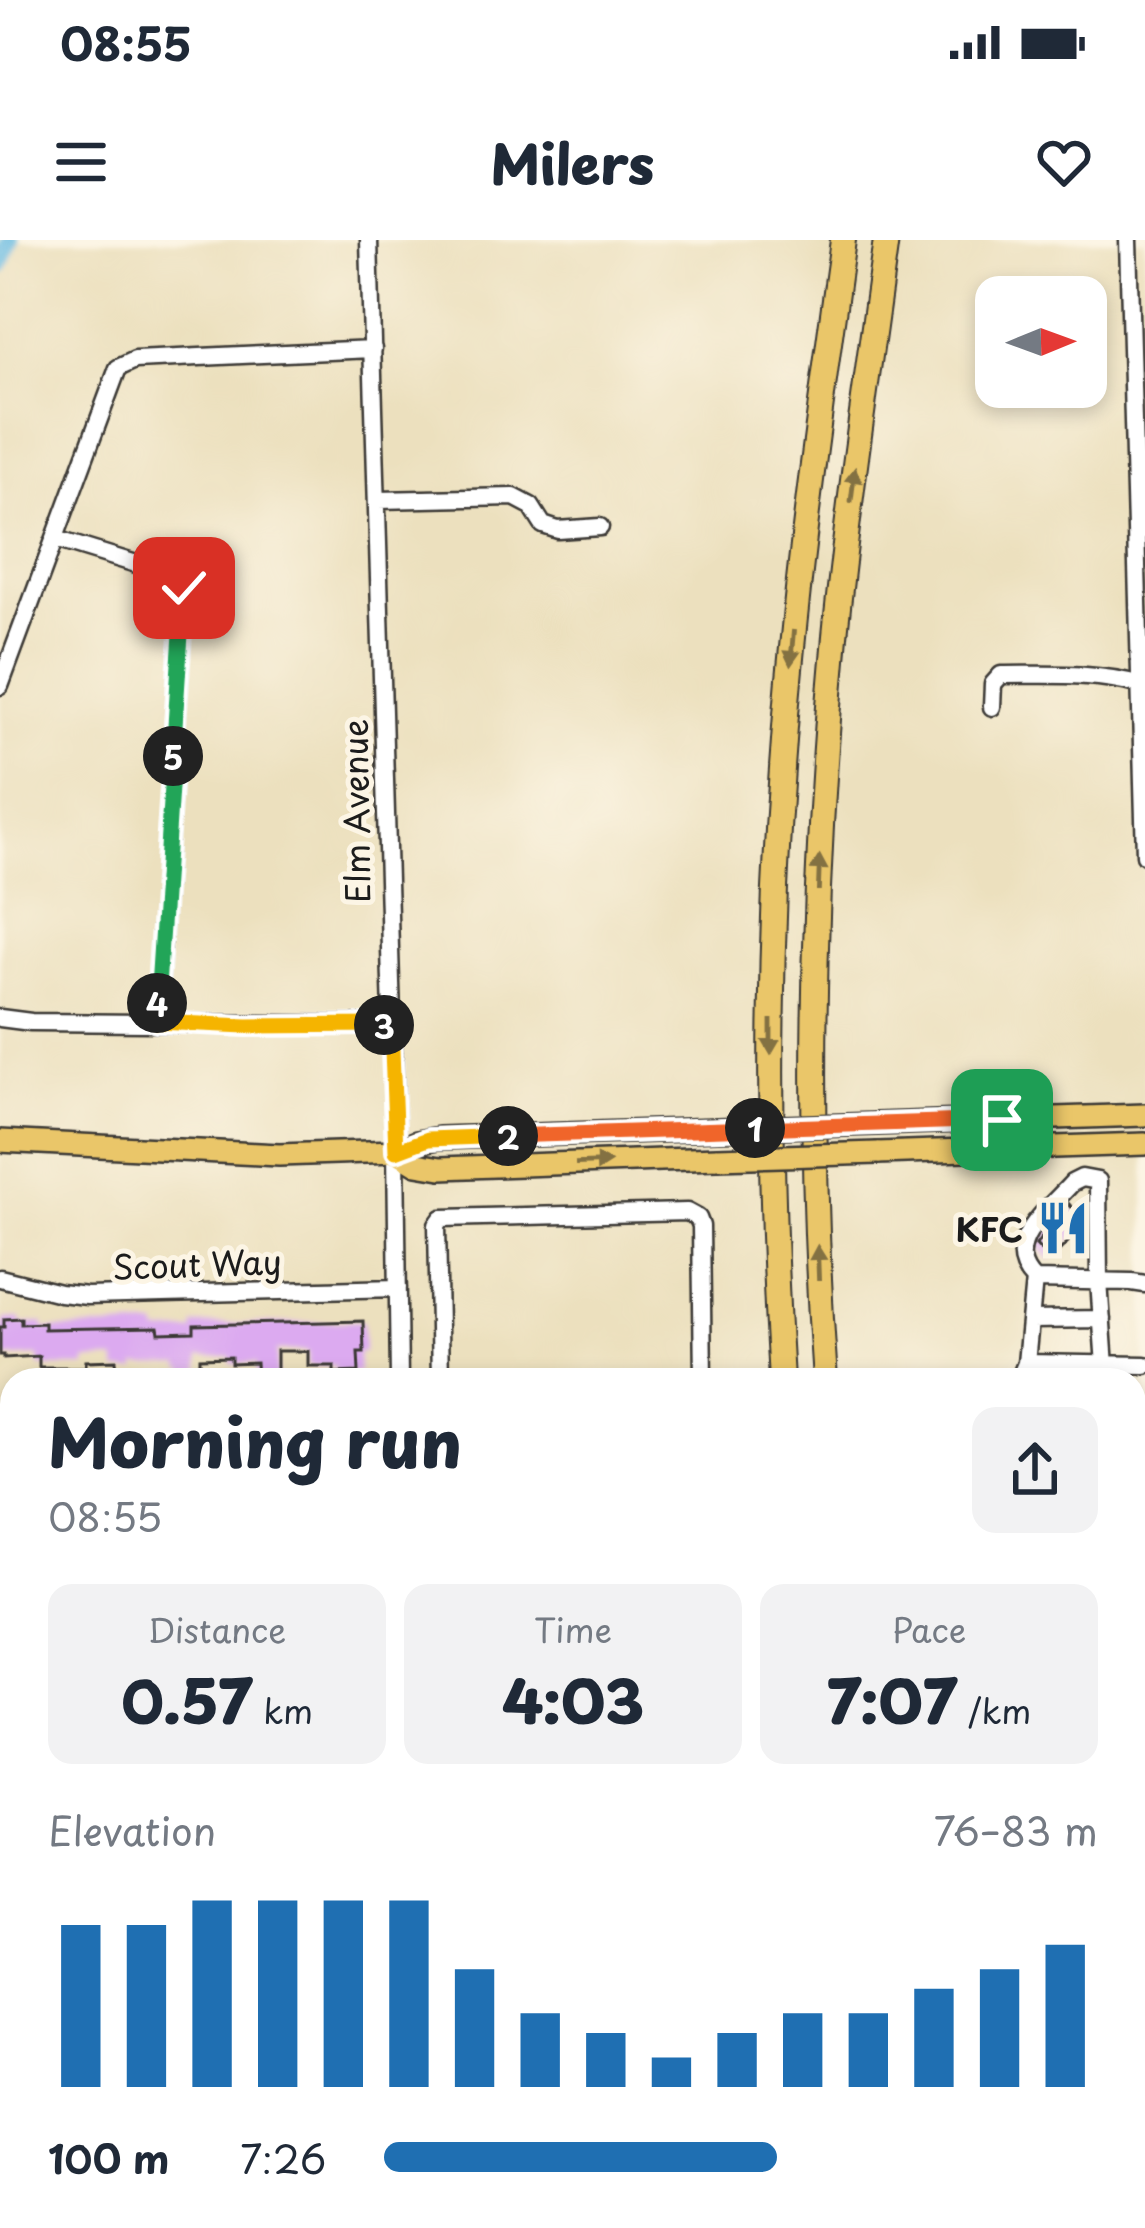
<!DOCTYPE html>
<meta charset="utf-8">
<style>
:root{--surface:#fff;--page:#f2f2f3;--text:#1f2937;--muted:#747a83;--accent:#1f6fb2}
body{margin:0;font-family:"Playpen Sans",sans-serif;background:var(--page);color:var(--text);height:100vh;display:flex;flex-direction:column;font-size:45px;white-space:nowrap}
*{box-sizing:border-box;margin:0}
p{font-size:39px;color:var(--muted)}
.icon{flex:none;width:66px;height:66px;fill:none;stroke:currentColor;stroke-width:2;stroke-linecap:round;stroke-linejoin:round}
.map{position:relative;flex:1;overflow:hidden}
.details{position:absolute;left:0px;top:1128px;width:1146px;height:861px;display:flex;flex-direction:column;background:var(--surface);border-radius:36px 36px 0 0;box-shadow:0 6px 18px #0003}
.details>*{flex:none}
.needle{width:78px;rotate:89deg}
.buttons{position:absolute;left:975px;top:36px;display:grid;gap:24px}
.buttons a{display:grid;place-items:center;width:132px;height:132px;border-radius:24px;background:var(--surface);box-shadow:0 6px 18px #0003;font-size:60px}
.pin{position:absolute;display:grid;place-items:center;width:102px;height:102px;color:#fff;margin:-51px;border-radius:24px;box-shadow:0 6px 18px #0006}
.km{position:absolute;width:60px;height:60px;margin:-30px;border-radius:50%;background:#222;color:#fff;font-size:33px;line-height:60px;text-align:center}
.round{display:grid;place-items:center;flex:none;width:126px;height:126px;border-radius:24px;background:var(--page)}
.headline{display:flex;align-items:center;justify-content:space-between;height:204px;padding:0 48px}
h1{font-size:66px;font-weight:800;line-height:90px}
.figures{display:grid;grid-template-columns:repeat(3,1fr);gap:18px;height:204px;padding:12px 48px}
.figures div{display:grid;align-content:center;border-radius:24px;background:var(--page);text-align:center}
.figures b{font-size:60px;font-weight:800}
.figures small{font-size:33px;font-weight:400}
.figures p{font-size:33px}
.chart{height:336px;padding:24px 48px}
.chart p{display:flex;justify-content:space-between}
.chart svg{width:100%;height:216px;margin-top:12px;stroke:var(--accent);stroke-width:6}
ul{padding:0 48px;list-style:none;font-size:39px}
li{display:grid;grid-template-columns:192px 144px 1fr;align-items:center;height:90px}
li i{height:30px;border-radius:15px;background:var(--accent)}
.status{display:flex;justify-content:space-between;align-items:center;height:84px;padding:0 60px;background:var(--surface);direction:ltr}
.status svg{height:33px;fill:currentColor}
header{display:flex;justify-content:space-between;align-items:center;height:156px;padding:0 48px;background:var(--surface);font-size:54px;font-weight:800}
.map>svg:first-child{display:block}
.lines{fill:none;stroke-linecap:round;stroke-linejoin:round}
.canal{stroke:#67bbe3;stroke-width:18}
.building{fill:#dcaaf0}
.minor-casing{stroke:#3b3934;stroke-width:21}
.major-casing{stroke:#3b3934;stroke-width:26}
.highway-casing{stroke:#3b3934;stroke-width:28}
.minor{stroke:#fff;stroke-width:16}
.major{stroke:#eac669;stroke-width:21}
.highway{stroke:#eac669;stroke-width:24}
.major-bridge-casing{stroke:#3b3934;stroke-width:26;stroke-linecap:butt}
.major-bridge{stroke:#eac669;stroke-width:21}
.oneway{fill:#837142}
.split-1-casing{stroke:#fff;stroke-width:24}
.split-2-casing{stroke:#fff;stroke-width:24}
.split-3-casing{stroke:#fff;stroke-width:24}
.split-4-casing{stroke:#fff;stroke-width:24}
.split-5-casing{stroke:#fff;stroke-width:24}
.split-6-casing{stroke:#fff;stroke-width:24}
.split-1{stroke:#f0652b;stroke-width:15}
.split-2{stroke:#f0652b;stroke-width:15}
.split-3{stroke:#f5b400;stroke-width:15}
.split-4{stroke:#f5b400;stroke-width:15}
.split-5{stroke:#22a559;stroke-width:15}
.split-6{stroke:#22a559;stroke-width:15}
.labels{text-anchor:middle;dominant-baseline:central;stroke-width:10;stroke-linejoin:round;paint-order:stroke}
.street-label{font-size:33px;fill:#1c1c1c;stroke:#fcf5e5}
.poi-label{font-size:33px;font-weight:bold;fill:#1c1c1c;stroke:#fcf5e5;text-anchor:end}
</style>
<div class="status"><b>08:55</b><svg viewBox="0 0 49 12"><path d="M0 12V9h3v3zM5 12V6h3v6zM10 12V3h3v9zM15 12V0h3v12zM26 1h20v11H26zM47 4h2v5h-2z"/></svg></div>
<header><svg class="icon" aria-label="menu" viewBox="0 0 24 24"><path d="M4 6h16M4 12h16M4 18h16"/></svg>Milers<svg class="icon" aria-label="heart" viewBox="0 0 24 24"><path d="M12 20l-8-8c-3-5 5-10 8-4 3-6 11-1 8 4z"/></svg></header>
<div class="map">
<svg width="1145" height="1988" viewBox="0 0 1145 1988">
<rect width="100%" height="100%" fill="#fcf5e5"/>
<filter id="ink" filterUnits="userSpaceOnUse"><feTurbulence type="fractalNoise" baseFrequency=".00833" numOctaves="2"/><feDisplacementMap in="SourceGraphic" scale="24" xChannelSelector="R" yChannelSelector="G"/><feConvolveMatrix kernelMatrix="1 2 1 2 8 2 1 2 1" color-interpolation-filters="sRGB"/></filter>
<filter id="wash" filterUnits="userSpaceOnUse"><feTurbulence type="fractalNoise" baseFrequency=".004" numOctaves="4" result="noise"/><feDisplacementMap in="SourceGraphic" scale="48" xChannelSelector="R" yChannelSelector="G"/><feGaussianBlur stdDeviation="2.7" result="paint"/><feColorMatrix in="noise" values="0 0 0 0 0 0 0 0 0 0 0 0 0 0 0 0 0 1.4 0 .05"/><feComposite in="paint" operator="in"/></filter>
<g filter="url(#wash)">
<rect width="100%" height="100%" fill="#ece0be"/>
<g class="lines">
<path class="canal" d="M0 26 10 0"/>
</g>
<g id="blocks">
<path class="building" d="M1069 964 1086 984 1050 1020 1036 1005 1050 985Z
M21 1078V1084L44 1083V1089L158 1087 159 1093 194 1092V1085L363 1081 364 1112H358L359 1132 334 1133V1126H308V1111H277V1140H257L256 1123 231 1124V1117L200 1118V1140H186L185 1129H181V1125L137 1126V1131H117L116 1120 86 1121V1127H39V1116L4 1118V1115H0V1087H4V1079Z"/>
</g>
</g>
<g filter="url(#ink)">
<use href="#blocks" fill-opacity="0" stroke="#3b3934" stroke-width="3"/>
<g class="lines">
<defs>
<path id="minor" d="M369 0 396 911 399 1140
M1128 0 1145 615
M378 260 514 257 531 266 543 285 558 290 600 287
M55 299 169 334 184 348 156 782
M0 446 118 128 135 120 373 109
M992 467 993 444 1001 435C1050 435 1095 432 1141 445
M0 778 31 782 391 785
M0 1038 60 1053 87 1056 398 1048
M1034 1040C999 1005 1048 970 1072 943L1082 938 1098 941 1099 1041 1105 1126
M1145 1044 1132 1042 1034 1040 1026 1123 1145 1125
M1031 1080 1102 1079
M440 1140 437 985 442 978 687 972 698 978 701 986 703 1140
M1019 1140 1026 1123
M1134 1240H1145
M0 1255 12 1254
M1134 1388 1145 1387
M1134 1436 1145 1435
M0 1444H12
M1134 1575H1145
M0 1627H12
M1134 1663H1145
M1134 1738H1145
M0 1809H12
M0 1906 12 1905
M300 1977V1988
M413 1977 414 1988
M685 1977V1988"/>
<path id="major" d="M877 884 1145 875
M0 901 279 915 396 911 417 902 439 898 717 889
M396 911 417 924 441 928 717 918
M878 913 1145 904"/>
<path id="highway" d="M781 1140C768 932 767 722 783 514 795 342 820 171 843 0
M825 1140C807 893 812 643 835 396 848 264 868 132 886 0
M842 1977 843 1988
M885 1977 886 1988"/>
</defs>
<use href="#minor" class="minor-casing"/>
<use href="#major" class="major-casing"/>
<use href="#highway" class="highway-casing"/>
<use href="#minor" class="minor"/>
<use href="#major" class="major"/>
<use href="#highway" class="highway"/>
<defs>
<path id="major-bridge" d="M717 889 877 884
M717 918 878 913"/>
</defs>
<use href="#major-bridge" class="major-bridge-casing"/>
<use href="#major-bridge" class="major-bridge"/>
</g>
<defs><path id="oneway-solid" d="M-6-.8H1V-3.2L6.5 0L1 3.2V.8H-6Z" transform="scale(3)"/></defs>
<g class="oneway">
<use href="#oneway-solid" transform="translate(853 245) rotate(-83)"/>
<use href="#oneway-solid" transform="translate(792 408) rotate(95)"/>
<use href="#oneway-solid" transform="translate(819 633) rotate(-88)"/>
<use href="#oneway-solid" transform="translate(771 797) rotate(90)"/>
<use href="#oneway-solid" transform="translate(593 923) rotate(-2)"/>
<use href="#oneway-solid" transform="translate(818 1023) rotate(-92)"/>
</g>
</g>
<g class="lines" filter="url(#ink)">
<defs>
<path id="split-1" d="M755 888 1002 880"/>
<path id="split-2" d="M508 896 755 888"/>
<path id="split-3" d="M384 785H391L396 911 428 899 508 896"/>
<path id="split-4" d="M157 763 156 782 247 786 384 785"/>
<path id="split-5" d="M157 763 173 516"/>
<path id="split-6" d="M173 516 184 348"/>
</defs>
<use href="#split-1" class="split-1-casing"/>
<use href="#split-2" class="split-2-casing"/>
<use href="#split-3" class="split-3-casing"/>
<use href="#split-4" class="split-4-casing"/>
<use href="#split-5" class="split-5-casing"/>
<use href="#split-6" class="split-6-casing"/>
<use href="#split-1" class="split-1"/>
<use href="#split-2" class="split-2"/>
<use href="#split-3" class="split-3"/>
<use href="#split-4" class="split-4"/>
<use href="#split-5" class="split-5"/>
<use href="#split-6" class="split-6"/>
</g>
<defs>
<symbol id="restaurant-bare" viewBox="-9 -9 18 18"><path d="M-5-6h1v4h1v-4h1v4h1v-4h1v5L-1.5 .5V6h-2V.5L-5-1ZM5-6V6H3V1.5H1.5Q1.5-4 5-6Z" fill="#1f6fb2" stroke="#fcf5e5" stroke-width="2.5" paint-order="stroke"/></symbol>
</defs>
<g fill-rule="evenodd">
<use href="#restaurant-bare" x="1025" y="950" width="76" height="76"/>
</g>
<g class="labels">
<g class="street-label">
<text transform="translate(355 571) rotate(-91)">Elm Avenue</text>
<text transform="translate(197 1023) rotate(-2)">Scout Way</text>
</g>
<g class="poi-label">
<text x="1023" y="988">KFC</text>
</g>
</g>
</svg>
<div class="buttons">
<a><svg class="needle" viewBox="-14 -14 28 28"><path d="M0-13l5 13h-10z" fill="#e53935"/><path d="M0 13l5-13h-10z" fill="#747a83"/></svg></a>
</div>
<div class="pin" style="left:1002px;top:880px;background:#1e9e55"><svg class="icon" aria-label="arrive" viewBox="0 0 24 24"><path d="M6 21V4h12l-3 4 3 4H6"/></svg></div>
<div class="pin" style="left:184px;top:348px;background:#d93025"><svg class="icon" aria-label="check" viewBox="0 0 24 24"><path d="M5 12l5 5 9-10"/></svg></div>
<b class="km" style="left:755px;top:888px">1</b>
<b class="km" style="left:508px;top:896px">2</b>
<b class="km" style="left:384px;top:785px">3</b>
<b class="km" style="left:157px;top:763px">4</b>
<b class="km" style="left:173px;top:516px">5</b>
<section class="details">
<div class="headline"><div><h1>Morning run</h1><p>08:55</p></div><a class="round"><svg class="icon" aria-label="share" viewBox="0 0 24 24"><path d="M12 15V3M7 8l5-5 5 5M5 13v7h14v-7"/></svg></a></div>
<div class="figures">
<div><p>Distance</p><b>0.57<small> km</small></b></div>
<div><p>Time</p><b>4:03</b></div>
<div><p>Pace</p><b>7:07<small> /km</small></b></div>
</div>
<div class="chart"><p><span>Elevation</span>76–83 m</p>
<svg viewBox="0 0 160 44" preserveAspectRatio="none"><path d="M5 44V11M15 44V11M25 44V6M35 44V6M45 44V6M55 44V6M65 44V20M75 44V29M85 44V33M95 44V38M105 44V33M115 44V29M125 44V29M135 44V24M145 44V20M155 44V15"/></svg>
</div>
<ul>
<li><b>100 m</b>7:26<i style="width:55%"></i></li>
</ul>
</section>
</div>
